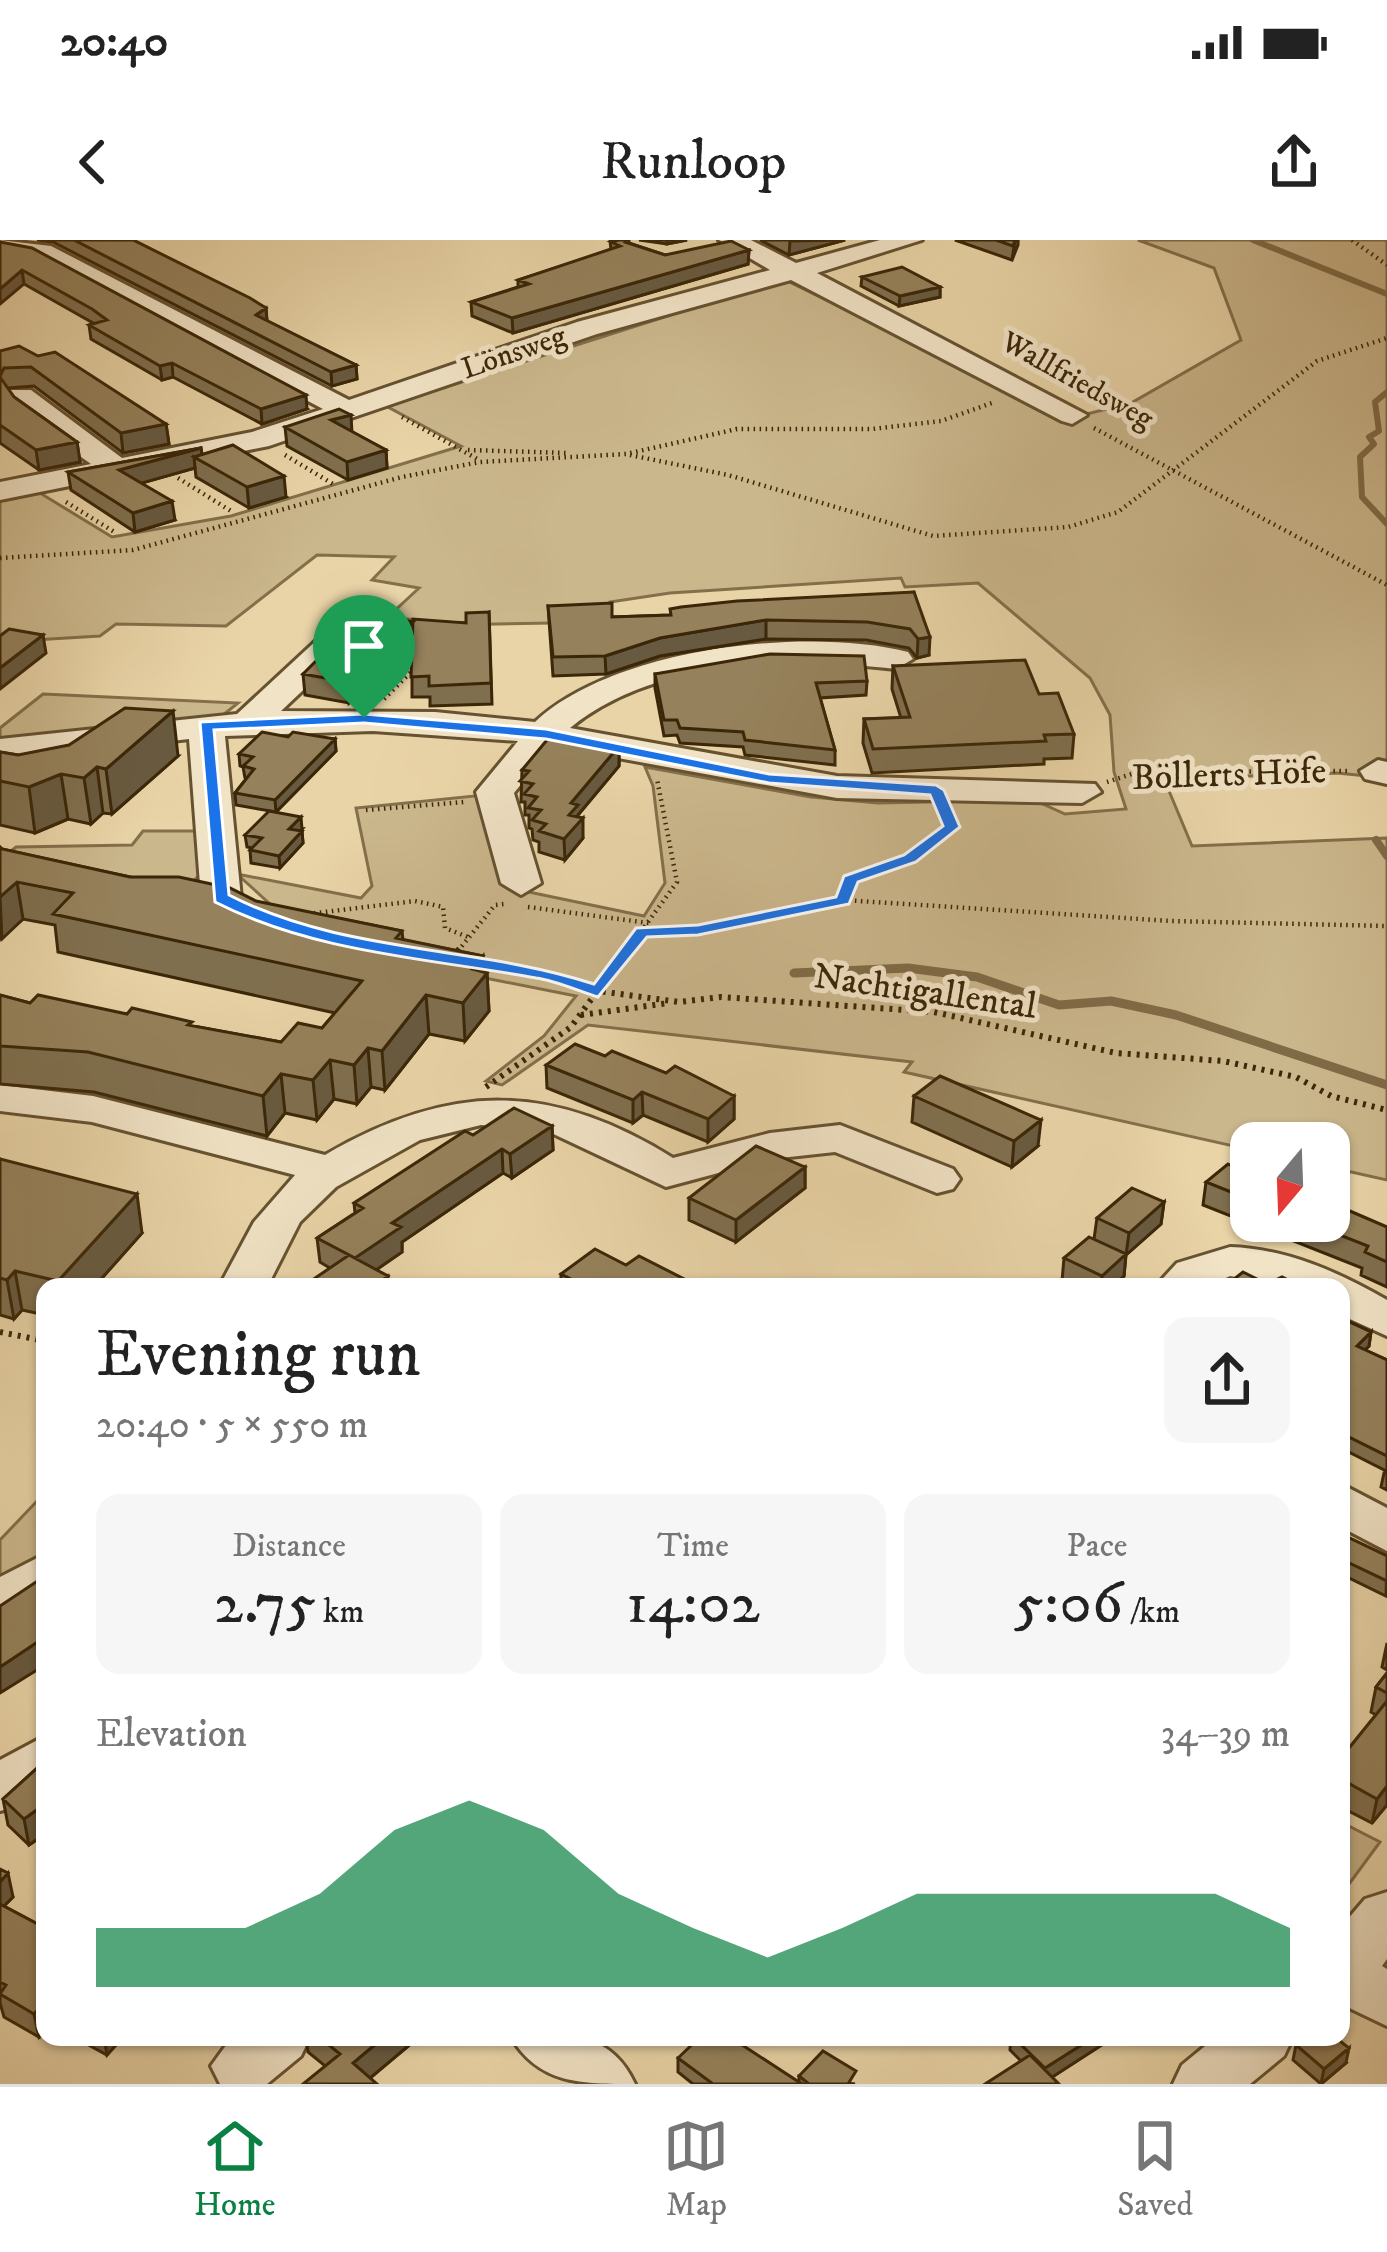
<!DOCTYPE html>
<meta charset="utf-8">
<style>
:root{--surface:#fff;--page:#f6f6f6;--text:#222;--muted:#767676;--line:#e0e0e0;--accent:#0b8043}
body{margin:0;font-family:"IM FELL DW Pica",serif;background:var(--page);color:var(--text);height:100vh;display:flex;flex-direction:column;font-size:45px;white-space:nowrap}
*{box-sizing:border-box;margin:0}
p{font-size:39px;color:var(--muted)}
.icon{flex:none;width:66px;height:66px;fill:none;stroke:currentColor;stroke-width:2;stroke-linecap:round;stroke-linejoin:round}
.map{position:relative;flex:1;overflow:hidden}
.sheet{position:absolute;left:36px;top:1038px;width:1314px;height:768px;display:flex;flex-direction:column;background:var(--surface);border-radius:24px;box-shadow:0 3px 9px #0004}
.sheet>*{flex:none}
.needle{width:78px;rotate:199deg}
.buttons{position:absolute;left:1230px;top:882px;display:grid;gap:24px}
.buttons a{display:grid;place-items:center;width:120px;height:120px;border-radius:24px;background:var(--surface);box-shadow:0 3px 9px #0004;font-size:60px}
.pin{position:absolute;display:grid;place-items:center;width:102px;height:102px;color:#fff;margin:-123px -51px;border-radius:50% 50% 50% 0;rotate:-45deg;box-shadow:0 0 12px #0007}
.pin .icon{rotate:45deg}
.round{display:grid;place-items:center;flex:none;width:126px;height:126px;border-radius:24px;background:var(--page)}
.summary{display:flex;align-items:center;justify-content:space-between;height:204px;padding:0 60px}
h1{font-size:66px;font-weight:600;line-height:90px}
.stats{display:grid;grid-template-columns:repeat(3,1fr);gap:18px;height:204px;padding:12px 60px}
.stats div{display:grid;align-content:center;border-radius:24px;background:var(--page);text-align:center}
.stats b{font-size:60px;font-weight:600}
.stats small{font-size:33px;font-weight:400}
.stats p{font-size:33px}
.chart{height:336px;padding:24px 60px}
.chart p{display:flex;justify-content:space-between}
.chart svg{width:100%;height:216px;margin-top:12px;fill:var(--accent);opacity:.7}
.status{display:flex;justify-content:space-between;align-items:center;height:84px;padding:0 60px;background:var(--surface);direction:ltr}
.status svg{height:33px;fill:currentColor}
header{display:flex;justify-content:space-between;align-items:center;height:156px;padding:0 60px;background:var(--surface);font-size:54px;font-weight:600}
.tabs{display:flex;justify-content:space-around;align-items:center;height:168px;border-top:3px solid var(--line);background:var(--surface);font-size:33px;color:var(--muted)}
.tabs a{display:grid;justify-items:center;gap:6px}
.tabs .on{color:var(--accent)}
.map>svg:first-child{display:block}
.green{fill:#cbb78c;stroke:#836f4a;stroke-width:3}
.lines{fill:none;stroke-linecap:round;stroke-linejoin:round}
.stream-far2{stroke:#806b47;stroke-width:6}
.stream-far1{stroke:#806b47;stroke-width:8}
.stream{stroke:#806b47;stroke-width:9}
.minor-casing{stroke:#665230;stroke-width:6}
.path-far1{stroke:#3b2708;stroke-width:4.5;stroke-dasharray:1.5 4.5;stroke-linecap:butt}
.path{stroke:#3b2708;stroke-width:6;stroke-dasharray:3 6;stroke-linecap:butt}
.minor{fill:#f1e3c6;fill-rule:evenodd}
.wall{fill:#806f4e;stroke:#3b2708;stroke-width:3}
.shaded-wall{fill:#685a40;stroke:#3b2708;stroke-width:3}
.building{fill:#95815b;stroke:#3b2708;stroke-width:3}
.route{fill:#1a73e8;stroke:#fff;stroke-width:3;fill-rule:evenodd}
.labels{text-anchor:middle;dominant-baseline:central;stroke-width:10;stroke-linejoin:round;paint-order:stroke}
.far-street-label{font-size:30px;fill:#3b2708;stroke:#f1e3c6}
.street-label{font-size:36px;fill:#3b2708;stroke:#f1e3c6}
</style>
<div class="status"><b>20:40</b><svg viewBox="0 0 49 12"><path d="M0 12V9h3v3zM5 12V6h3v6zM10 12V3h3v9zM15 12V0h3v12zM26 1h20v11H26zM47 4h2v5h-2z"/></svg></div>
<header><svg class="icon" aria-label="back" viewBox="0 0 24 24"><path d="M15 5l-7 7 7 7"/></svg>Runloop<svg class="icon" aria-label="share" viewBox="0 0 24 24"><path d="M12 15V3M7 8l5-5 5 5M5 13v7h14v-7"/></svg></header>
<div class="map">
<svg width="1387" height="1844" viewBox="0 0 1387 1844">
<rect width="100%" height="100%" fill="#e9d4a7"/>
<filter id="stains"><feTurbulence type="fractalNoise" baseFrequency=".00167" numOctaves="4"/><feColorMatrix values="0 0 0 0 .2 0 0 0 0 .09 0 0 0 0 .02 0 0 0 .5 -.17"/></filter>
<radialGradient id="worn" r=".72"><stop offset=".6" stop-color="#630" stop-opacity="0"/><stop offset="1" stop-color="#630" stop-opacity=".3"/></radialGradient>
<path class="green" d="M1138 0H1387V538L1337 533 1164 539 1192 606 1387 598V940L1329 927V903H1251V910L904 832 912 822 588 785 502 845 486 841 544 796 576 756 455 732 292 684 237 634 361 658 372 646 356 568 484 555 519 650 644 676 665 643 653 546 645 527 811 557 878 563 1034 560 1065 574 1126 569 1114 532 1110 475 1090 438 978 343 905 347 901 338 670 353 610 362 611 382 444 385 389 376 419 348 372 340 394 317 317 315 226 386 116 384 100 396 0 402V261L40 253 112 297 231 276 461 206 386 166 783 39 1071 178 1131 163 1241 100 1214 28Z
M43 454 238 463 223 475 0 500V488Z
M143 591H195L206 630 176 656 0 620 16 607 132 605Z
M38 1260 45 1322 0 1350V1300Z
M1341 1582 1380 1602 1341 1655Z"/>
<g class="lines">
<path class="stream-far2" d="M1253 0 1387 54
M1387 152 1375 162 1379 191 1369 197 1374 204 1360 217 1362 257 1387 284"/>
<path class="stream-far1" d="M1376 600 1387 616"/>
<path class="stream" d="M794 733 908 728 977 737 1059 765 1111 761 1176 775 1387 845"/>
<defs>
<path id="minor" d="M0 0 51 6 349 160 577 82 770 30 719 0H751L796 23 880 0H922L817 33 1087 175 1072 184 1062 181 791 40 597 94 269 206 0 260V242L91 224 20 174 7 156 11 150H31L122 218 252 192 323 169 35 17 0 12Z
M344 383 361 393 356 400 281 471 435 472 535 482C614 408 806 386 908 412L913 419 896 429C793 417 655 418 570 488L837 536 1095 544 1101 552 1082 563 837 558 552 506 514 553 541 643 521 655 501 643 476 552 518 501 373 491 225 496 241 658 221 670 201 658 189 499 0 521V499L237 474 332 386Z
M1378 520 1387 522V544L1365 539 1360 531Z
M0 845 93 856 325 915C449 843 550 841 673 918L770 893 840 885 953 929 960 939 953 949 937 953 835 912 771 919 666 947 545 890 481 885 420 900 336 947 300 982 267 1047H219L254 982 295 935 92 882 0 871Z
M1230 1007C1288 1009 1338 1032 1387 1060V1096L1341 1075V1047H1287L1230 1036 1207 1047H1155L1177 1023Z
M1341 1244 1387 1268V1311L1341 1287Z
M45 1314V1359L0 1382V1337Z
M45 1496V1548L23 1565 0 1571V1520Z
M1387 1652V1719L1382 1726 1387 1729V1786L1341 1764V1687L1365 1659Z
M232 1797H310L301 1816 267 1844H220L211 1826Z
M511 1797C565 1797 608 1787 635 1844 581 1844 539 1844 511 1797Z
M1216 1797H1293L1284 1816 1250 1844H1173L1182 1825Z"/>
</defs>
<use href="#minor" class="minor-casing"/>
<path class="path-far1" d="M1352 0 1387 25
M402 177 479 220
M1094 188 1387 345
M468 210 568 213
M285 215 333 244
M630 215 728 235 933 296 1068 287 1118 272 1317 121 1387 98
M178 238 231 271
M66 262 116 293
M0 318 133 310 402 237 480 222 626 214 737 189H872L941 181 992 163
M384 459 417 426
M1107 542 1138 532 1350 531
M366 570 464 562
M843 660 850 639 910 619 952 587 946 573
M528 667 649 683
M308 674 415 661 443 667 445 688 468 697
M642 691 698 690 843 660 1171 681 1387 686
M458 711 495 665 504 664
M627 711 677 642 657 539"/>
<path class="path" d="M452 718 460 708
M480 728H516L598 751 679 762 721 757 934 772 1116 813 1223 821 1296 837 1331 856 1387 870
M581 775 669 763
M486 847 571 787 629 708
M0 1092 45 1101"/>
<use href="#minor" class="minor"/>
</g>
<path class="wall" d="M37 0H133L266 68 267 81 356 125 357 139 332 146 53 2Z
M610 0H629V3L665 15 749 10 748 24 513 93 472 76 471 62 518 47V40L611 10Z
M639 0H687L667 4Z
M760 0H845L789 15Z
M955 0H1018L1012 20Z
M0 2 307 169 262 184 173 137 162 140 91 99 89 85 93 83 24 44Z
M862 37 940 47V57L899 66 861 46Z
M0 111 166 184 169 204 123 213 34 146 7 148 14 157 77 202 80 222 39 230 0 203Z
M285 187 352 192 386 210 387 228 348 240 287 206Z
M201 208 202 214 286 257 249 268 196 237 195 228 141 243 175 280 135 292 71 250 68 232Z
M914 352 929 415 917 418 909 408 866 400 766 399 660 416 606 434 553 436 548 366 612 377 670 375Z
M489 372 492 464 430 466V457H412V403L349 463 305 455 303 434 413 382 466 383Z
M893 426 1039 454 1074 494 1072 518 1044 519V524L872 533 863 503 864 479 901 478 892 449Z
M655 434 867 441 866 455 820 458 835 510V525L745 515 743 507 680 503 677 495 664 496 655 448Z
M288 497 335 499 336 511 276 572 236 565 235 553 246 539 245 538 243 527 240 526 239 514Z
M619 506V526L578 575 583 598 565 620 539 612V602L533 600 532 589 529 588V575H525V562H521L522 530Z
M0 512 18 515 178 516 112 574 103 573 91 584 68 579 35 593 0 585Z
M302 589 300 591H302L303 603 280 628 251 623 250 610 252 608 247 607 245 595Z
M0 607 2 609 130 637 402 691 403 700 483 716V732L487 733 489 771 465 801 429 794 385 850 371 847 357 864 334 859 317 880 285 873 267 896 94 852 0 844V755L30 763 127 774 281 802 322 788 335 773 58 712 55 685 23 679 0 699Z
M605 816 666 833 734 856V879L708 902 643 875 633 883 547 848 546 825Z
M914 856 1038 906 1012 927 912 882Z
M552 886 553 910 512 938 503 933 402 1002V1012L376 1030 330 1028 320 1022 317 998 355 973 354 963 473 895Z
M0 919 142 993 94 1047H45V1075L22 1070 14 1079 0 1075Z
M805 927V948L736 1002 689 980V958Z
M1251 935V981H1329L1387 987V1047L1361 1035 1362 1028 1203 965 1206 942Z
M1164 962 1161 984 1126 1015 1124 1036 1112 1047H1075L1062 1041 1064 1018 1094 999 1097 978Z
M626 1025 700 1047H561V1034Z
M1341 1078 1371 1092 1369 1106 1365 1110 1387 1120V1250L1381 1247 1384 1233 1386 1231 1341 1208Z
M1341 1294 1387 1316 1386 1356 1341 1334Z
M1387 1403V1430L1382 1427Z
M1387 1433V1565L1372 1583 1341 1567V1518L1376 1475 1371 1472 1376 1447Z
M45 1521V1594L29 1605 8 1585 3 1559Z
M0 1629 13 1657 4 1666 45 1688 39 1797 4 1777 0 1763Z
M74 1797H123L107 1815Z
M306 1797H419L370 1838 325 1826 308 1812Z
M1011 1797H1114L1052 1837 1021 1821 1010 1810Z
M1296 1805 1346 1823 1321 1844 1293 1820Z
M678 1818 799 1842V1836L855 1844H693L678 1832Z"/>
<path class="shaded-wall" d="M667 0H687L667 4Z
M845 0 789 15 790 1Z
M1015 0H1018V5L1012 20Z
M749 10 748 24 513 93 512 78Z
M22 30 24 44 0 64V49Z
M940 47V57L899 66 900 56Z
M266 68 267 82 256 75Z
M172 123 173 137 162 140 160 126Z
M356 125 357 139 332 146 331 132Z
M306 155 307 169 262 184 261 169Z
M351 175 352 193 331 180Z
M166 184 169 204 123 213 121 193Z
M77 202 80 222 39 230 36 210Z
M201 208 203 222 194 217 195 228 121 249 119 230Z
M386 210 387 228 348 240 347 222Z
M284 236 286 257 249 268 247 247Z
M172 261 175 280 135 292 133 273Z
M766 380V399L660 416 606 434 605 416 660 398Z
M413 382 414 402 349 463 347 442Z
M43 395 46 413 0 449V428Z
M930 397 929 415 917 418 918 399Z
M173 471 178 516 112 574 106 529Z
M335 499 336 511 276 572 275 560Z
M619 506V526L578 575 579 582 583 578V598L565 620 564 599 571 563Z
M97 527 103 573 91 584 84 538Z
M61 534 68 579 35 593 29 547Z
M301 577 302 589 290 601 289 589Z
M302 591 303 603 280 628 279 616Z
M17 642 23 679 2 699 0 657Z
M483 716 484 737 487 733 489 771 465 801 463 763 472 729Z
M426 755 429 794 385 850 382 811Z
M368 808 371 847 357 864 354 825Z
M330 820 334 859 317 880 313 840Z
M281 834 285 873 267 896 263 856Z
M642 852 643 875 633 883V860Z
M734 856V879L708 902V879Z
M1041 880 1038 906 1012 927 1014 901Z
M552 886 553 910 512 938 510 914Z
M502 909 503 933 402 1002V1012L357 1043 355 1018 392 983Z
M805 927V948L736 1002V980Z
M137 954 142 993 94 1047H59L58 1041Z
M1164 962 1161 984 1126 1015 1129 993Z
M1126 1014 1124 1036 1112 1047H1101L1102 1036Z
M15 1031 22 1070 14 1079 7 1040Z
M388 1036 389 1047H373Z
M1371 1092 1369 1106 1354 1120 1357 1106Z
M45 1397V1425L0 1453V1427Z
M1387 1546V1565L1372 1583 1377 1559Z
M45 1564V1594L29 1605 24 1579Z
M8 1633 13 1657 0 1670V1642Z
M45 1762V1791L39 1797 34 1774Z
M104 1797H123L107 1815Z
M384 1797H419L363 1844 353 1823Z
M1094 1797H1114L1043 1843 1045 1828Z
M1349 1808 1346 1823 1321 1844 1324 1829Z"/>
<path class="building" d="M74 0H133L250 58 266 68 256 75 356 125 331 132Z
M619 0H626L625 2 665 15 731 1 749 10 512 78 471 62 529 44 518 40 620 6 611 2Z
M996 0H1015L1013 6Z
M0 2 32 8 306 155 261 169 172 123 160 126 89 85 107 80 92 69 22 30 0 49Z
M902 27 940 47 900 56 862 37Z
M19 106 38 116 55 112 166 184 121 193 31 127 4 128 0 136V111Z
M0 137 14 157 77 202 36 210 0 185Z
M339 169 351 175 331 180 386 210 347 222 285 187Z
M233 205 284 236 247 247 194 217Z
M201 208 119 230 172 261 133 273 68 232Z
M914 352 930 397 918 399 910 389 867 382 766 380 660 398 605 416 553 417 548 366 612 363V377L671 375 670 369 681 367 737 361Z
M489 372 491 443 429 446V436L411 437 413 379 466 383V373Z
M364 373 413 382 347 442 303 434Z
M9 389 43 395 0 428V396Z
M770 414 864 416 867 441 816 443 835 510 745 500 743 492 680 488 677 480H664L655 434Z
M1025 420 1039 454 1058 453 1074 494 1044 495 1046 501 873 509 864 479 910 477 893 426Z
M125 468 173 471 106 529 97 527 84 538 61 534 29 547 0 541V512L18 515 69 505Z
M262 492 288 497 293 492 335 499 275 560 235 553 254 529 243 526 253 517 239 514Z
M552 494 619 506 571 563 578 565 569 575 583 578 564 599 539 591 546 584 532 580 541 570 528 568 537 557 524 554 533 544 520 541 529 531 522 530Z
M269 571 301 577 289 589 302 591 279 616 250 610 262 598 245 595Z
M0 607 2 609 130 637H179L230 648 256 661 402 691 396 698 483 716 472 729 487 733 463 763 426 755 382 811 368 808 354 825 330 820 313 840 281 834 263 856 88 812 0 806V755L30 763 38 755 127 774 132 768 192 782 188 785 281 802 298 783 322 788 362 741 53 674 73 653 17 642 0 657Z
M575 804 605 816 612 811 666 833 675 826 734 856 708 879 642 852 633 860 546 825Z
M940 836 1041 880 1014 901 914 856Z
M514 868 552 886 510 914 502 909 392 983 401 987 355 1018 317 998 363 968 354 963 465 891 473 895Z
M756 906 805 927 736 980 689 958Z
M0 919 137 954 58 1041 15 1031 7 1040 0 1038Z
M1228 924 1251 935V960L1206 942Z
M1132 948 1164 962 1129 993 1097 978Z
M1329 962 1387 987V1022L1365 1012 1368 1006 1304 981H1329Z
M1089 997 1126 1014 1102 1036 1064 1018Z
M595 1009 626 1025 639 1016 700 1047H619L606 1040 596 1047H587L561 1034Z
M349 1015 388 1036 373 1047H302Z
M1243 1032 1267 1044 1282 1037 1302 1047H1224Z
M1341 1078 1371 1092 1357 1106 1387 1120V1216L1341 1193Z
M1341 1294 1387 1316V1341L1341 1319Z
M45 1336V1397L0 1427V1366Z
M1387 1433V1453L1376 1447Z
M1387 1461V1546L1377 1559 1341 1539V1518Z
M45 1521V1564L24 1579 3 1559Z
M0 1629 8 1633 0 1642Z
M0 1664 45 1688V1762L34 1774 0 1754 6 1745 0 1742Z
M319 1797H384L353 1823 377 1844H303L340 1814Z
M700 1797H730L802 1844H713L678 1818Z
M1013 1797H1094L1045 1828Z
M1305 1797H1335L1349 1808 1324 1829 1296 1805Z
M823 1811 856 1831 848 1844H809L799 1836Z
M1030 1815 1059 1844H985Z"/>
<path class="route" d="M364 474 546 489 769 534 936 545 944 550 960 587 916 622 858 642 849 664 698 695 647 697 598 757C578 751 557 741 536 738 427 718 315 713 215 662L200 482ZM364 483 546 499 769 543 930 555 943 586 904 615 844 636 836 657 698 685 636 688 594 744C475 705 343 714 229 655L214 490Z"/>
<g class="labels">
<g class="far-street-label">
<text transform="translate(514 113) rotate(-19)">Lönsweg</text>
<text transform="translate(1077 141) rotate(29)">Wallfriedsweg</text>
</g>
<g class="street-label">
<text transform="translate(1229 535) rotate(-2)">Böllerts Höfe</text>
<text transform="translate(925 752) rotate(8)">Nachtigallental</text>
</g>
</g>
<rect width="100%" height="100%" filter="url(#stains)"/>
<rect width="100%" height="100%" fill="url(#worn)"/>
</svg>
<div class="buttons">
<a><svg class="needle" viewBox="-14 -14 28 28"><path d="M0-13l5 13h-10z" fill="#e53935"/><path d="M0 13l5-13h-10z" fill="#767676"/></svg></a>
</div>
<div class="pin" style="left:364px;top:478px;background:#1e9e55"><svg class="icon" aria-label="arrive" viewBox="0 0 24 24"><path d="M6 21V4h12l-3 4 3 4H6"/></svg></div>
<section class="sheet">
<div class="summary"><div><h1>Evening run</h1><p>20:40 · 5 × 550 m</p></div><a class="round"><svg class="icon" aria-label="share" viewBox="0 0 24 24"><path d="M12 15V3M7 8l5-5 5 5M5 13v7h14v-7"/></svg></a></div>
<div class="stats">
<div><p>Distance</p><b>2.75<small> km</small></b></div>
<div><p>Time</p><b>14:02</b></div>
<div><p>Pace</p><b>5:06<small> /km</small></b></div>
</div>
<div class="chart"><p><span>Elevation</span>34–39 m</p>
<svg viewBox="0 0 160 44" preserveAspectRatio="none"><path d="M0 44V32L10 32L20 32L30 25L40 12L50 6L60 12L70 25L80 32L90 38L100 32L110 25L120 25L130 25L140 25L150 25L160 32V44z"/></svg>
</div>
</section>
</div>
<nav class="tabs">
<a class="on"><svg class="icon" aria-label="home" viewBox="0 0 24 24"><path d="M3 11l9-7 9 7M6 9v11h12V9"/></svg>Home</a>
<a><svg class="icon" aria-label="map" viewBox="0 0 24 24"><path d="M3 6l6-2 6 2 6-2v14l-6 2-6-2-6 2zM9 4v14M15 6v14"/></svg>Map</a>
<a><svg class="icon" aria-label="saved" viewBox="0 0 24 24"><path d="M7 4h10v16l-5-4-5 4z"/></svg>Saved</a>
</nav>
